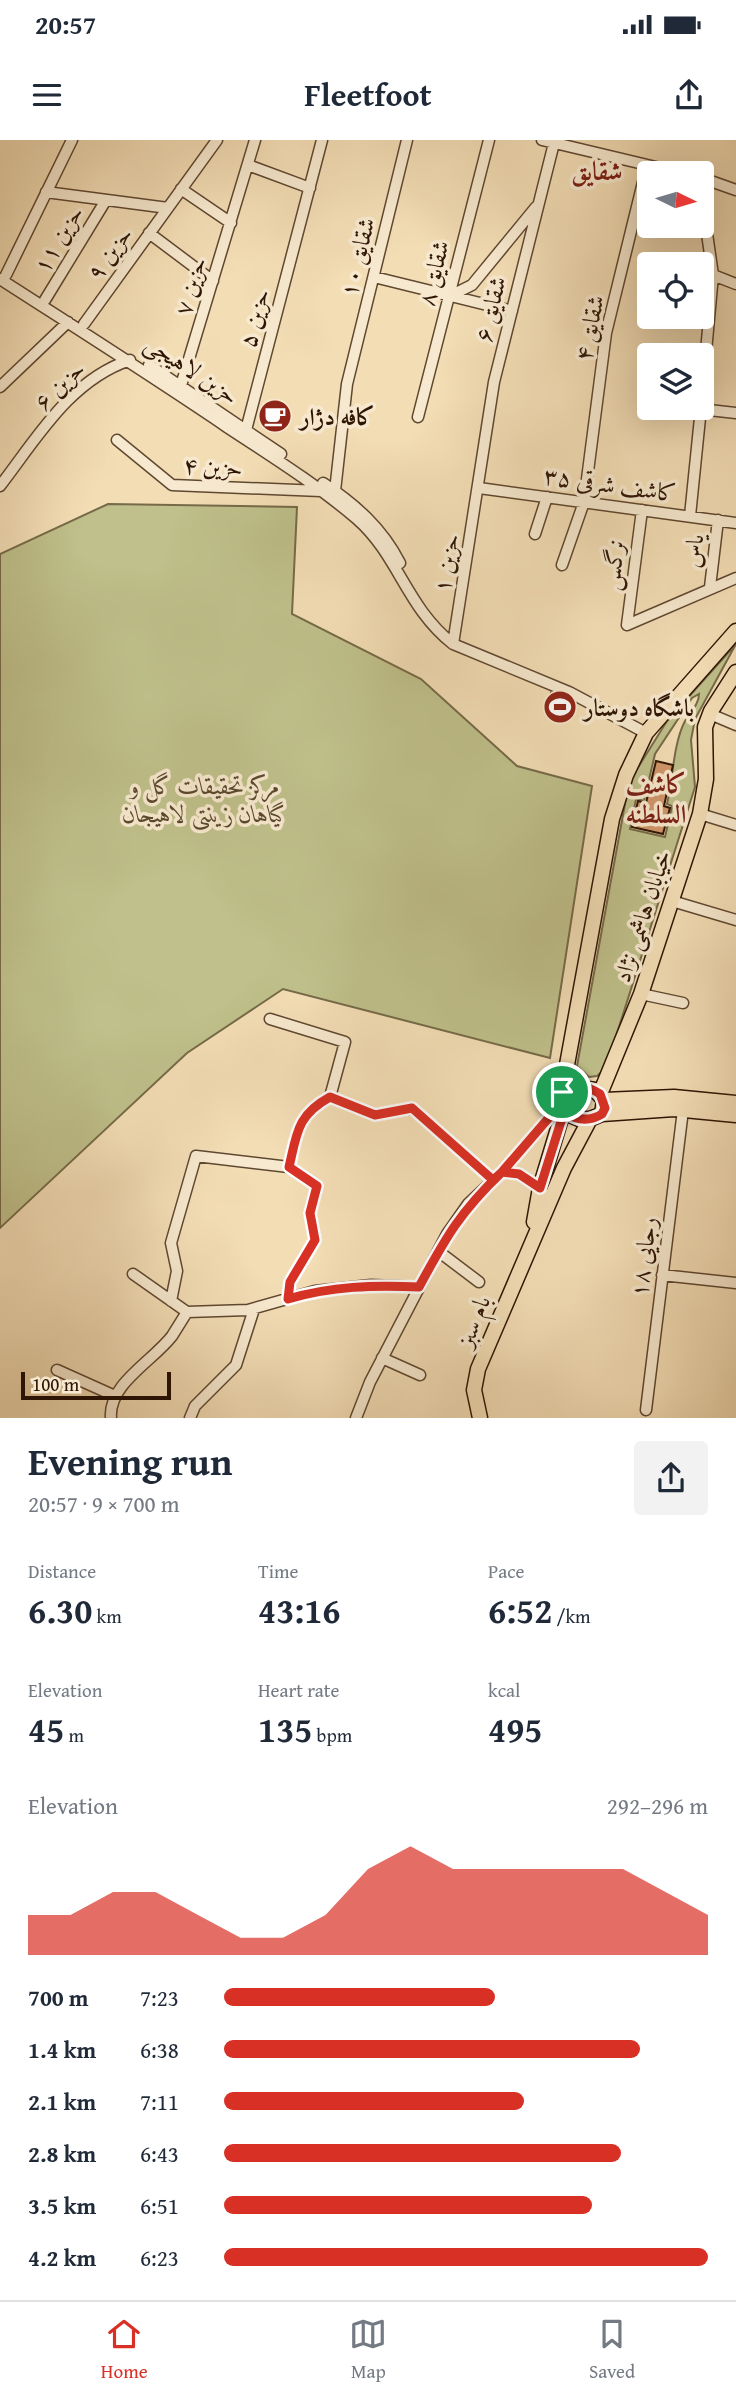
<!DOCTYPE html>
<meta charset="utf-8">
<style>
:root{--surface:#fff;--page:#f2f2f3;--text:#1f2937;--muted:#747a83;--line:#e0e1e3;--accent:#d93025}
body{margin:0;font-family:"Gentium Book Plus",Amiri,serif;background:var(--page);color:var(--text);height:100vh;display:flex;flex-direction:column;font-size:26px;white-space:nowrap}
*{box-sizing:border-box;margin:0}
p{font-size:23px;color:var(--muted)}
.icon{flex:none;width:38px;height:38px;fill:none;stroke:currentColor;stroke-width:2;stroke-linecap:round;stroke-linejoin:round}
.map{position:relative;height:1278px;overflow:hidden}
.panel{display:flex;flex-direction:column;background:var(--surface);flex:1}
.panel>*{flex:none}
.needle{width:46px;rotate:95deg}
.fabs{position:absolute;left:637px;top:21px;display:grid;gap:14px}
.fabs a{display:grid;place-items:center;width:77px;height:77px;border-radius:7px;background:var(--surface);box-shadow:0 7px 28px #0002;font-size:35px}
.scale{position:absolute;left:21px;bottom:18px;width:150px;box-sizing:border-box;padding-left:7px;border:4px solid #2e1504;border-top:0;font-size:19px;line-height:24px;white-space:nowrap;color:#2e1504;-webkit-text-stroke:5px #f7e9cf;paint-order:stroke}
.pin{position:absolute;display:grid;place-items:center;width:60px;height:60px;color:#fff;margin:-30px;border:4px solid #fff;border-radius:50%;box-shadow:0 2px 7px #0007}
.round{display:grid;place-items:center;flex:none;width:74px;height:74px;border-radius:7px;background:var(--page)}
.overview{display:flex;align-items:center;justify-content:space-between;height:119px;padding:0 28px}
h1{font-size:38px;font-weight:600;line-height:52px}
.metrics{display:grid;grid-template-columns:repeat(3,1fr);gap:10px;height:119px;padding:7px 28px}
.metrics div{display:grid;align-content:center}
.metrics b{font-size:35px;font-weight:600}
.metrics small{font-size:19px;font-weight:400}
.metrics p{font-size:19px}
.chart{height:196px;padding:14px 28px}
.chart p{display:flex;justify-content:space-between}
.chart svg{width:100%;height:126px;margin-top:7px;fill:var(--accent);opacity:.7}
ul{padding:0 28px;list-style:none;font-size:23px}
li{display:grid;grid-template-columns:112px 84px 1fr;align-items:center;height:52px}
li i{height:18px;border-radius:9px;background:var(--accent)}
.status{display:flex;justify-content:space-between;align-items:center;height:49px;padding:0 35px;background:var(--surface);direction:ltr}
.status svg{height:19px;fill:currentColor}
header{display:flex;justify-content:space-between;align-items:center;height:91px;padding:0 28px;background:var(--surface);font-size:32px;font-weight:600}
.dock{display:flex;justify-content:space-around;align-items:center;height:98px;border-top:2px solid var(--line);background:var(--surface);font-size:19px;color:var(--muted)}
.dock a{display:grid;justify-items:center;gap:4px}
.dock .on{color:var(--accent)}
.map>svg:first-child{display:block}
.green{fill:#bfc08b;stroke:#766a48;stroke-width:2;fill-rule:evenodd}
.building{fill:#d2966b;stroke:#2e1504;stroke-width:2}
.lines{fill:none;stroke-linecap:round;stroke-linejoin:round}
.minor-casing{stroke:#5f4730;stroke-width:13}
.major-casing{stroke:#2e1504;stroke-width:17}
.minor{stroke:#f7e9cf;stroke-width:10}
.major{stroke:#f3ddb5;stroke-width:14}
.route-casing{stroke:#fff;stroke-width:14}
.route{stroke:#d93025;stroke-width:9}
.labels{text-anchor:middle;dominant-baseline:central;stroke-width:7;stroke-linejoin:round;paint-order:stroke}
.street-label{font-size:24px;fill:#2e1504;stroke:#f7e9cf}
.poi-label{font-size:24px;font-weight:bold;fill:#2e1504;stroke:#f7e9cf;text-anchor:start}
.park-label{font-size:24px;font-style:italic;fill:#5a482c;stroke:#f7e9cf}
.neighbourhood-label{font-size:26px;font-weight:bold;fill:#7a1f14;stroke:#f7e9cf}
</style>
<div class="status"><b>20:57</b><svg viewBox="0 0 49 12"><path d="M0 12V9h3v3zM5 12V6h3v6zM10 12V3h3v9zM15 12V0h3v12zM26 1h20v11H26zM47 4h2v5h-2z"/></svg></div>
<header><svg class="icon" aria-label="menu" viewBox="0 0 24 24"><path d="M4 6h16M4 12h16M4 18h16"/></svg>Fleetfoot<svg class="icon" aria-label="share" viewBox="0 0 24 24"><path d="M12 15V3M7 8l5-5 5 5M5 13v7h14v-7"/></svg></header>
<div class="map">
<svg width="736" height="1278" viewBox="0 0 736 1278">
<rect width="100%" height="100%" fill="#f3ddb5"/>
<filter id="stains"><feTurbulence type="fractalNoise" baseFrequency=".00286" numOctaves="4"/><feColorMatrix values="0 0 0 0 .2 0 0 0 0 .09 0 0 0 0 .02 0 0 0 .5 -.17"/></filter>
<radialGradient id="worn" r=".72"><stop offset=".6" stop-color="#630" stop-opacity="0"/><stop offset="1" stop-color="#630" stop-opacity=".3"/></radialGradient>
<path class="green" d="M108 364 297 367 292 474 421 539 517 626 592 646 550 918 283 849 187 913 0 1088V414Z
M736 504 695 579 691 600 695 647 606 928 597 936 589 937 577 926 629 642 667 581ZM699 554C699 565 689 573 684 583 673 606 673 639 667 664L672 666 665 697 630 689 636 659 644 661 655 614 692 558Z"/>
<path class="building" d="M551 553 573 563 563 582 549 575Z
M656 621 673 625 664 666 670 668 663 694 632 687 638 661 646 663Z"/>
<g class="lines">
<defs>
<path id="minor" d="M542 0 681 33
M248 25 310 48
M702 38 736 50
M181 49 231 83
M46 52 168 68
M149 93 213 141
M6 135 72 0
M713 135 736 144
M374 137 512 171
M0 139C76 188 152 236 227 287 271 316 316 344 357 379 399 416 406 467 453 504L569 552 646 593
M448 157 472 145 536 67
M45 160 106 60
M84 184 217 0
M149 225 281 314
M0 247 68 182
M179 252 255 0
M702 255 713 135 704 73
M700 269 736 273
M418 277 489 0
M246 290 322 0
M117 300 172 345 321 351
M323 343C356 365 382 388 400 423
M0 346C37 298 70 240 130 220
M479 348 736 383
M335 351 347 244 407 0
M690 376 701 268
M535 394 547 357
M562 425 584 362 606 193 647 26
M710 447 718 380
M627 485 736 438
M627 485 642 370
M453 504 494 242 554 3
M710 574 736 585
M700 674 736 685
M672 761 736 780
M641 854 683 863
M270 879 345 902 330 957C297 975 297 993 289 1027
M330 957 375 975 412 968 493 1040
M502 1032 519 1034 540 1048
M438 1111 479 1142
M133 1134 187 1172
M662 1135 736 1143
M171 1161 177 1131 171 1103 196 1016 289 1027 317 1046 310 1073 315 1100 290 1142 288 1159
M187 1172 248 1170 315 1151 371 1145 419 1147
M382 1218 420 1235
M57 1230 115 1256
M646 1270 683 970
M111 1278C108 1244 153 1221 172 1196 177 1188 182 1180 187 1172
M190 1278 195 1266 236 1225 254 1169
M356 1278 370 1242 447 1094 468 1064 502 1032 559 966"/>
<path id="major" d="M562 952 612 679 626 635 646 593 736 491
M600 954 641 854 700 674 706 639 705 587 711 571 736 532
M604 960 674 957 736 963
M602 974 604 960 595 950 574 947 560 956 559 966 563 972 579 979H590L602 974 674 969 736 975
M534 1082 540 1048 563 972
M480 1278 474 1250 478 1229 564 1028 590 979"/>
</defs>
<use href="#minor" class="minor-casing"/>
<use href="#major" class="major-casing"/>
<use href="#minor" class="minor"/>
<use href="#major" class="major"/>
</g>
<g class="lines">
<defs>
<path id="route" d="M562 952 559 966 502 1032C460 1072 446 1097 419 1147 374 1145 332 1146 288 1159L290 1142 315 1100 310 1073 317 1046 289 1027C297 993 297 975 330 957L375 975 412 968 493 1040 502 1032 519 1034 540 1048 564 972C576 980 589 982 602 974L605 968 600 954C588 946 574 943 562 952"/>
</defs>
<use href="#route" class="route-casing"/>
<use href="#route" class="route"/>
</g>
<defs>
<symbol id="cafe-disc" viewBox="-11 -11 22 22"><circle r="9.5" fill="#8f2418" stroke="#f7e9cf"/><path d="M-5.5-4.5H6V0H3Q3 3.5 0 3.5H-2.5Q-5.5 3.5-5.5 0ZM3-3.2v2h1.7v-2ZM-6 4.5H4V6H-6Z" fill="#fff"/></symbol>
<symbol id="stadium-disc" viewBox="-11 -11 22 22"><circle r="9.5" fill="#8f2418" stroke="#f7e9cf"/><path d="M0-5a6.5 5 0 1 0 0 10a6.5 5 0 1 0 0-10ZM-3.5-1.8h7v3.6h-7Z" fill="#fff"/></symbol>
</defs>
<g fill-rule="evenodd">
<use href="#cafe-disc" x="256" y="257" width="38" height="38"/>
<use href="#stadium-disc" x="541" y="548" width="38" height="38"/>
</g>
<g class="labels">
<g class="street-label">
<text transform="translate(58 99) rotate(-59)">حزین ۱۱</text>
<text transform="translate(109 113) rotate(-54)">حزین ۹</text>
<text transform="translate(357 117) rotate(-76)">شقایق ۱۰</text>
<text transform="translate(433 133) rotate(-76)">شقایق ۸</text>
<text transform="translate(190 146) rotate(-73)">حزین ۷</text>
<text transform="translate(490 169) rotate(-76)">شقایق ۶</text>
<text transform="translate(254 178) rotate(-75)">حزین ۵</text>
<text transform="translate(589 188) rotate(-78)">شقایق ۴</text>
<text transform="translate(192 229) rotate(33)">حزین لاهیجی</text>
<text transform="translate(59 245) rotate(-44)">حزین ۶</text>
<text transform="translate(213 326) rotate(3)">حزین ۴</text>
<text transform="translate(610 344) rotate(8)">کاشف شرقی ۳۵</text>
<text transform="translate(693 411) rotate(-83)">یاس</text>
<text transform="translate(446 423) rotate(-80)">حزین ۱</text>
<text transform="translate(613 425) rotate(-83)">نرگس</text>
<text transform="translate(642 776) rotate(-72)">خیابان هاشمی نژاد</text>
<text transform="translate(643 1117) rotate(-83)">رجایی ۱۸</text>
<text transform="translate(473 1181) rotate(-68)">بام سبز</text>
</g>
<g class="poi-label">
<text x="300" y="276">کافه دژار</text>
<text x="584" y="567">باشگاه دوستار</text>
</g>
<g class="park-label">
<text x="205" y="645">مرکز تحقیقات گل و<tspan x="205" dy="28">گیاهان زینتی لاهیجان</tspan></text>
</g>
<g class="neighbourhood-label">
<text x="597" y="30">شقایق</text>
<text x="656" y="643">کاشف<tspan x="656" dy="30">السلطنه</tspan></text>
</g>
</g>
<rect width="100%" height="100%" filter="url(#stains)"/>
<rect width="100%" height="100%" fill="url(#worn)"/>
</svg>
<div class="fabs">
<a><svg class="needle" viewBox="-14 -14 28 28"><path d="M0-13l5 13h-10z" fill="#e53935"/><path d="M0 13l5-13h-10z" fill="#747a83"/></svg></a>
<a><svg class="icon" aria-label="locate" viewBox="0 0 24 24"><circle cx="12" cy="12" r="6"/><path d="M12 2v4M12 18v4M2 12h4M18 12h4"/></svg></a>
<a><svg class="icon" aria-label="layers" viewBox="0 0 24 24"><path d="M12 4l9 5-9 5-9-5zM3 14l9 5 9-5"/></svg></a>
</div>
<div class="scale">100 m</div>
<div class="pin" style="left:562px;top:952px;background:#1e9e55"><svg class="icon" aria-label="arrive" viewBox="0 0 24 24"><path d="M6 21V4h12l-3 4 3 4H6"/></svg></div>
</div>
<section class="panel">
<div class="overview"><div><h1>Evening run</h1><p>20:57 · 9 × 700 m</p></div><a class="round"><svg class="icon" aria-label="share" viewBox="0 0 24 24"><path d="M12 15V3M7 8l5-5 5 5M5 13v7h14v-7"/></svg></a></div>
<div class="metrics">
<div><p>Distance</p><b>6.30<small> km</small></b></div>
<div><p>Time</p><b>43:16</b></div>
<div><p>Pace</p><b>6:52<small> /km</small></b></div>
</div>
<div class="metrics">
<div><p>Elevation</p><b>45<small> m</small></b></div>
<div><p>Heart rate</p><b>135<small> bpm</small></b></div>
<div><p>kcal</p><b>495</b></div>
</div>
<div class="chart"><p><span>Elevation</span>292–296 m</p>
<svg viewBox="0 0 160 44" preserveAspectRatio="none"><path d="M0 44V30L10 30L20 22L30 22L40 30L50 38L60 38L70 30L80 14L90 6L100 14L110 14L120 14L130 14L140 14L150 22L160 30V44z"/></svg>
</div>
<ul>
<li><b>700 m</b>7:23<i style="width:56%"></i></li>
<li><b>1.4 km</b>6:38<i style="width:86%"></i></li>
<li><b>2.1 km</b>7:11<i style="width:62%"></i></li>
<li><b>2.8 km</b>6:43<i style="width:82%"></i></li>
<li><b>3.5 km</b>6:51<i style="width:76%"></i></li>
<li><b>4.2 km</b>6:23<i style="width:100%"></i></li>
</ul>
</section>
<nav class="dock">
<a class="on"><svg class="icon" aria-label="home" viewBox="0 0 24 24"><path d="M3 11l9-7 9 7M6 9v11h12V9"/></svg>Home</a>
<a><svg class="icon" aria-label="map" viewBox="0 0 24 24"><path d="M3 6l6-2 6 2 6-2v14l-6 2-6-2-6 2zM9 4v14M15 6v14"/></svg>Map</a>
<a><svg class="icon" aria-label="saved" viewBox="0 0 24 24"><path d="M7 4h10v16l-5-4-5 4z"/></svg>Saved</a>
</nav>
